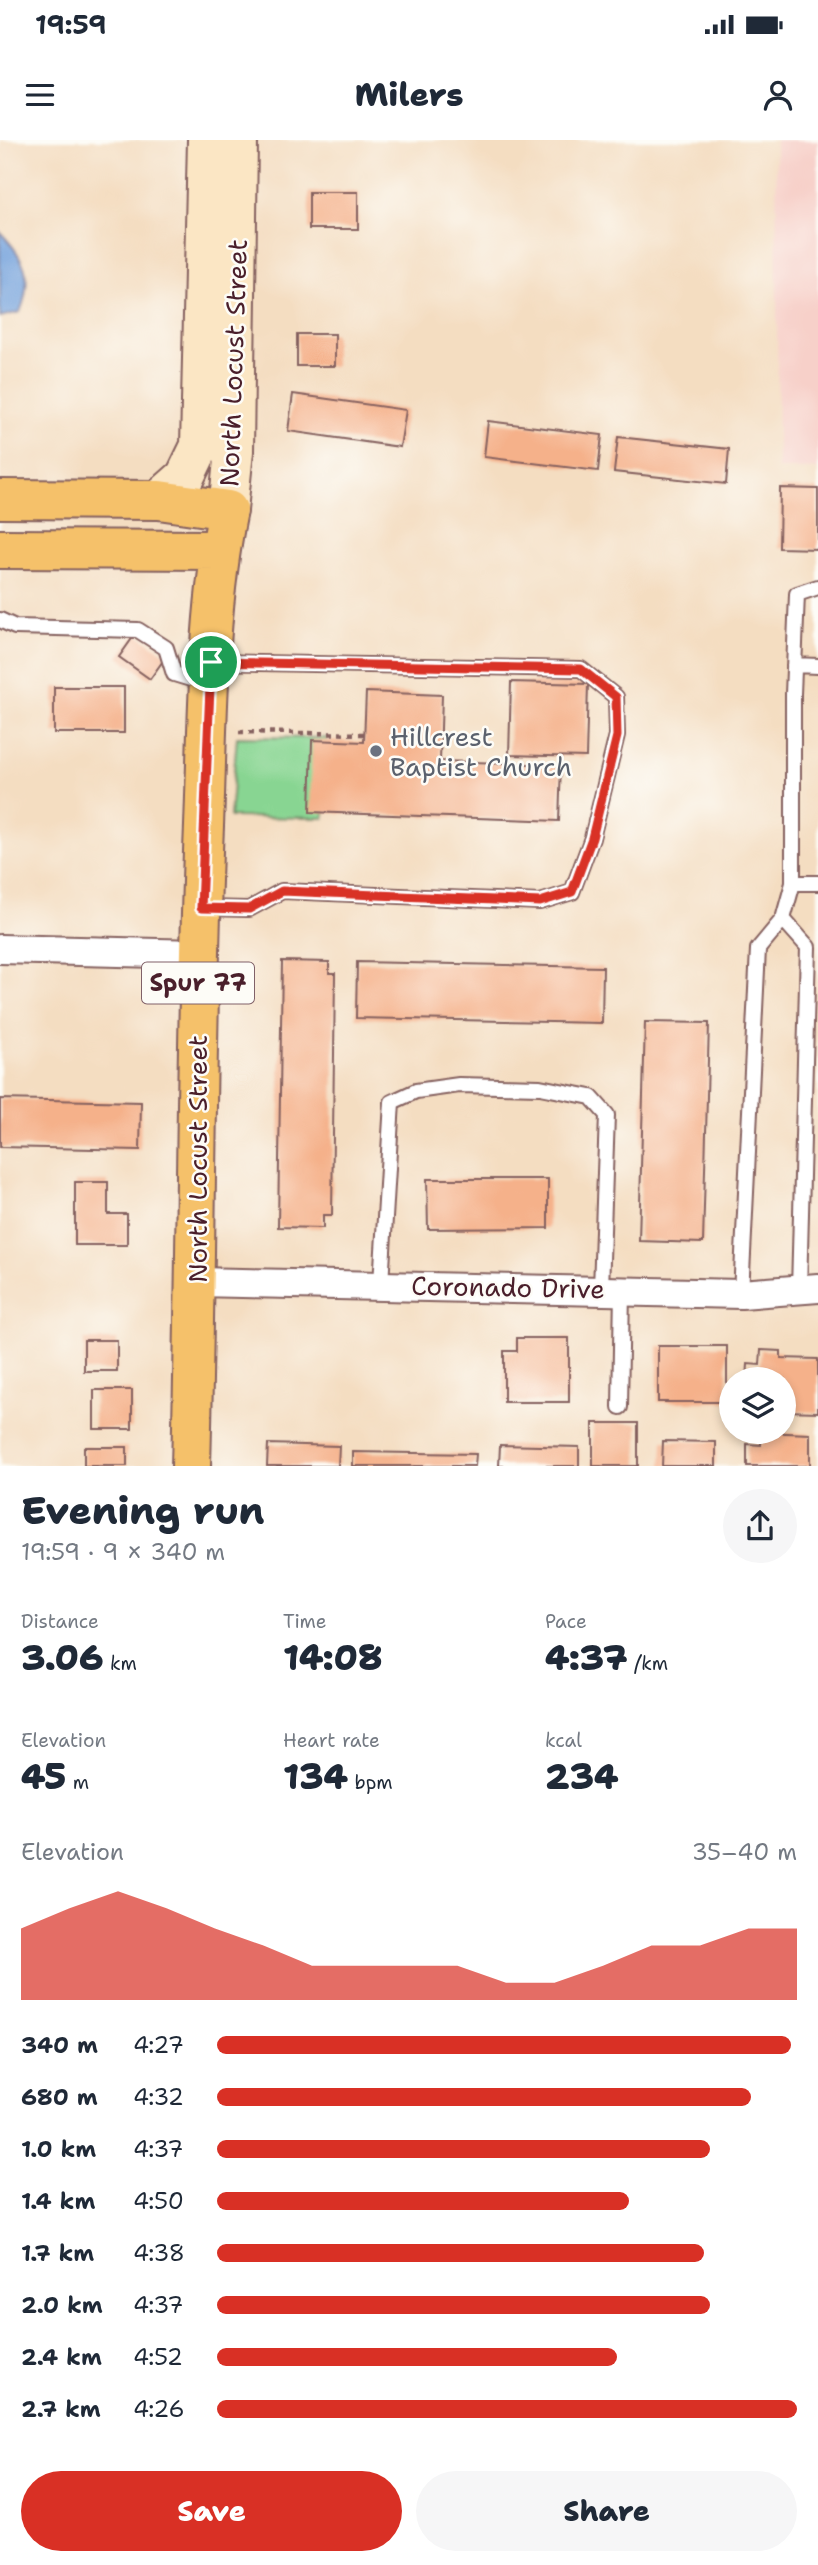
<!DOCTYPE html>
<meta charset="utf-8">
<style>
:root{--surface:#fff;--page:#f6f6f7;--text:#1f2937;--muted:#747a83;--accent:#d93025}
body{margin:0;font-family:"Shantell Sans",sans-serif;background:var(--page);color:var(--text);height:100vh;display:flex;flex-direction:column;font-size:26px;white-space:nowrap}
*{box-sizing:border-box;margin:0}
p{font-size:23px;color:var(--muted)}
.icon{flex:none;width:38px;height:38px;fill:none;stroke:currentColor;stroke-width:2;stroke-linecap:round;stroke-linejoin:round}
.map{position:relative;height:1326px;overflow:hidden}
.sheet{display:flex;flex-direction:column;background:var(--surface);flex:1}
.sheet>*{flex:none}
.tools{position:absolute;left:719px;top:1227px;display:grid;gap:14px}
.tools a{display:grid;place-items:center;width:77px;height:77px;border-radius:50%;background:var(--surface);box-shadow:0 4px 10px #0003;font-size:35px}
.pin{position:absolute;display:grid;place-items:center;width:60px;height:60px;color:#fff;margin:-30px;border:4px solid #fff;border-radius:50%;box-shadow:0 2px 7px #0007}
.round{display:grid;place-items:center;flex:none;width:74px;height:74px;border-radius:37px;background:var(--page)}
.overview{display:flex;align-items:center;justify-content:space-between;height:119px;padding:0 21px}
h1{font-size:38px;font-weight:800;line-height:52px}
.stats{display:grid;grid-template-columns:repeat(3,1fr);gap:10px;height:119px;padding:7px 21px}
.stats div{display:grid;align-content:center}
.stats b{font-size:35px;font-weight:800}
.stats small{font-size:19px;font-weight:400}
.stats p{font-size:19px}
.chart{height:196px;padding:14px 21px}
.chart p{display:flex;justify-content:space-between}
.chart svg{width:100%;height:126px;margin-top:7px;fill:var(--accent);opacity:.7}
.action{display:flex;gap:14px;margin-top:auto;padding:14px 21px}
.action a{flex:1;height:80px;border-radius:42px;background:var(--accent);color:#fff;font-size:28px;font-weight:800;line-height:80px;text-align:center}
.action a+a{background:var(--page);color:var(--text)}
ul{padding:0 21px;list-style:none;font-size:23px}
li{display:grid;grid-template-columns:112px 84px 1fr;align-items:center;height:52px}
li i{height:18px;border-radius:9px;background:var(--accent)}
.status{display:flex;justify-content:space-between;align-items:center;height:49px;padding:0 35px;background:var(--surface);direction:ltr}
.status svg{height:19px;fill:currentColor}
header{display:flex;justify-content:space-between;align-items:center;height:91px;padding:0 21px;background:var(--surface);font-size:32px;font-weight:800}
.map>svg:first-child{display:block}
.built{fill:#f7d0c9}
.green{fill:#88d592;stroke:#697a5e;stroke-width:2}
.water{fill:#73a1dc;stroke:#5e6084;stroke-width:2}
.building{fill:#f5b18a}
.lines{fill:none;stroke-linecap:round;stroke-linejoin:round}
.lane-casing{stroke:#866260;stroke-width:18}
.street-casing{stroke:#866260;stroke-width:32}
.secondary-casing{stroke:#866260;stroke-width:42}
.primary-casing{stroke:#866260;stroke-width:42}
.path{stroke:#866260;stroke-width:4.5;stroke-dasharray:5 5;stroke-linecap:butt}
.lane{stroke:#fff;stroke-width:14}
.street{stroke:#fff;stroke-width:28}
.secondary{stroke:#fbe6c4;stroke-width:38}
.primary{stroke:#f5c16b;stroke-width:38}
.route-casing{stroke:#fff;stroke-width:14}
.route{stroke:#d93025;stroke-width:9}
.worship-dot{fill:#6b7280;stroke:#fdfcf7;stroke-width:2.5}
.labels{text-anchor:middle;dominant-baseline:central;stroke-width:5;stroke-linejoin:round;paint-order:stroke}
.shield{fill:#fdfcf7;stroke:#806168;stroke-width:2}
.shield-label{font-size:24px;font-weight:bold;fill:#4a1f2b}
.street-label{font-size:26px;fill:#4a1f2b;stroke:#fdfcf7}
.worship-label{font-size:26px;fill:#5b616d;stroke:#fdfcf7;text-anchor:start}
</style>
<div class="status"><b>19:59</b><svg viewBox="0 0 49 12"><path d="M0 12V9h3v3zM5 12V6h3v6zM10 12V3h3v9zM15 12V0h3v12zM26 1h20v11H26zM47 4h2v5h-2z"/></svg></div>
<header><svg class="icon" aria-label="menu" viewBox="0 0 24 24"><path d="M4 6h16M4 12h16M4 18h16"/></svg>Milers<svg class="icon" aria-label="person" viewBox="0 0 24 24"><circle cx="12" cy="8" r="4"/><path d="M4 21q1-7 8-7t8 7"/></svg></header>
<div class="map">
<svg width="818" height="1326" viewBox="0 0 818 1326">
<rect width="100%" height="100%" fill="#fdfcf7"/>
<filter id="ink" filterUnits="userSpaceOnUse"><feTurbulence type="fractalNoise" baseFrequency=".0143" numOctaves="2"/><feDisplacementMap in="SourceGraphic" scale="14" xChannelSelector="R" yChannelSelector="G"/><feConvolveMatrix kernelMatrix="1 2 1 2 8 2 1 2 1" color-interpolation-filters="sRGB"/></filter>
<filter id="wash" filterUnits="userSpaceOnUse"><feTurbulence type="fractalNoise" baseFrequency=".00686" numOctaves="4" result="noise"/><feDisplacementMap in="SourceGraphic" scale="28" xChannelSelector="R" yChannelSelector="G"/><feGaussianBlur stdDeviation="1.57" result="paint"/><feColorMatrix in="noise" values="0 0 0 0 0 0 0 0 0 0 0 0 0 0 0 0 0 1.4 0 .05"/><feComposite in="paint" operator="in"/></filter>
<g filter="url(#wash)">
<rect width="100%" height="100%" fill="#f4ddc1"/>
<path class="built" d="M776 0H818V329H778Z"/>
<path class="green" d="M237 597 327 598 324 678 230 677Z"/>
<path class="water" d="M0 92C25 118 34 137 20 172L0 177Z"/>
<g id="blocks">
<path class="building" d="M309 52H358V89H309Z
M297 194H335V226H297Z
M293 254 406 270 400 307 288 291Z
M488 281 602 295 598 331 484 317Z
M618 297 729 309 726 344 614 332Z
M780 348 818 349V409L779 408Z
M136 493 167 515 150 539 119 517Z
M511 542 588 544 586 617 509 615Z
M54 547H124V593H54Z
M366 552 442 555 440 621 561 625 559 681 310 672 312 600 364 602Z
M282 821 329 822V833H335L332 1075H323V1088L278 1087Z
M357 822 603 827 602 883 356 878Z
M645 882 709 883 703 1103 639 1101Z
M0 959 141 962 140 1010 0 1007Z
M427 1039H548V1088L428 1089Z
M75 1042H108V1074H127V1105H75Z
M517 1198H569V1262H504V1211H517Z
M84 1200H117V1231H84Z
M658 1206H727V1262H658Z
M761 1210 781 1211V1218L818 1219V1272L784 1271V1239H747L748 1224 760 1225Z
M94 1250H132V1289H94Z
M593 1283H638V1326H593Z
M762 1292 810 1294V1326H747V1304L761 1305Z
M663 1301 716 1302V1326H662Z
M268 1304 339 1306 338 1326H267Z
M500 1305 579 1307V1326H499Z
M84 1307H127V1326H84Z
M353 1312 476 1314 475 1326H353Z"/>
</g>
</g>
<g filter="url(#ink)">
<use href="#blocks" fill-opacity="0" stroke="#866260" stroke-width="2"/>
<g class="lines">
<defs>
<path id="lane" d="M0 480 15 487 138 490 166 508 174 534 207 544
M794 525 818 526
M793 743H818
M204 768 249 769 282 751 540 762 572 752 592 698 617 595 616 557 581 529 212 522
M381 1144 392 962 416 951 459 945 540 947 591 957 607 975 601 1149
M799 1150 808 807 783 779 793 743V554L797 454 818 447
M741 1154 758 809 783 779
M620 1267 622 1150"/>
<path id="street" d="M0 809 198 814
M197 1142 741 1154 818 1148"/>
<path id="secondary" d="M159 360 185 337 200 306 207 0
M228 370 234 311 238 0"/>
<path id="primary" d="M0 359 159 360 228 370C207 473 208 581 204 686 195 899 197 1113 191 1326
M0 409 220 410"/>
</defs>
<use href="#lane" class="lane-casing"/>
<use href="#street" class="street-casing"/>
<use href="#secondary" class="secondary-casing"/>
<use href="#primary" class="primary-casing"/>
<path class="path" d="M239 592 364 594"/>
<use href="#lane" class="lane"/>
<use href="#street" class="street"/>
<use href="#secondary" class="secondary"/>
<use href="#primary" class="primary"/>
</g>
</g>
<g class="lines" filter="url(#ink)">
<defs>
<path id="route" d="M211 522 581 529 616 557 617 596 592 698 572 752 540 762 282 751 249 769 201 768Z"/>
</defs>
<use href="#route" class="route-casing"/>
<use href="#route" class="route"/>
</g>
<circle class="worship-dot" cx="376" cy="611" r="7"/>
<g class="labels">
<rect class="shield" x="142" y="822.5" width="112" height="41" rx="5"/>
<g class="shield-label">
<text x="198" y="843">Spur 77</text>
</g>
<g class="street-label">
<text transform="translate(233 223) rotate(-88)">North Locust Street</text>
<text transform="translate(197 1019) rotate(-90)">North Locust Street</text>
<text transform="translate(508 1147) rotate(1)">Coronado Drive</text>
</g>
<g class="worship-label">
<text x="390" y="596">Hillcrest<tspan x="390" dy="30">Baptist Church</tspan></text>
</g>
</g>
</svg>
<div class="tools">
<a><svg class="icon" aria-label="layers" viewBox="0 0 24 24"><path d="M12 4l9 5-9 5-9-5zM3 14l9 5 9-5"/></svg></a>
</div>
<div class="pin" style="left:211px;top:522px;background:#1e9e55"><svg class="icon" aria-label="arrive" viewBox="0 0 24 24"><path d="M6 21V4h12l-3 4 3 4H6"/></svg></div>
</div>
<section class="sheet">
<div class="overview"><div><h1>Evening run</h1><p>19:59 · 9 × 340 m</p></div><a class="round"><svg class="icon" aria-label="share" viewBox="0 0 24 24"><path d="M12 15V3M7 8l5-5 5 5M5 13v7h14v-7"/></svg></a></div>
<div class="stats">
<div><p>Distance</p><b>3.06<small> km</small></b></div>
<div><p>Time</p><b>14:08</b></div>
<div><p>Pace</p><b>4:37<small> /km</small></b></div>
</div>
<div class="stats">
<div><p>Elevation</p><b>45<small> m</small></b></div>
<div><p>Heart rate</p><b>134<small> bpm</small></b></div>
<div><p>kcal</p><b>234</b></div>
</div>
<div class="chart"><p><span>Elevation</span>35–40 m</p>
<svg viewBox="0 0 160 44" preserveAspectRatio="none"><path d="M0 44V19L10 12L20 6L30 12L40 19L50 25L60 32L70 32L80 32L90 32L100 38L110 38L120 32L130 25L140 25L150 19L160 19V44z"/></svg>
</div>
<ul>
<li><b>340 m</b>4:27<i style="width:99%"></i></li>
<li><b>680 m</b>4:32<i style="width:92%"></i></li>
<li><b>1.0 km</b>4:37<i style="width:85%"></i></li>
<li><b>1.4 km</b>4:50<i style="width:71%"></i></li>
<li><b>1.7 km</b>4:38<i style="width:84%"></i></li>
<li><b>2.0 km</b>4:37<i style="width:85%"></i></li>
<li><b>2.4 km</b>4:52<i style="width:69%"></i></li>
<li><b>2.7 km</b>4:26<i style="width:100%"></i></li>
</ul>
<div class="action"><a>Save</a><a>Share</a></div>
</section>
